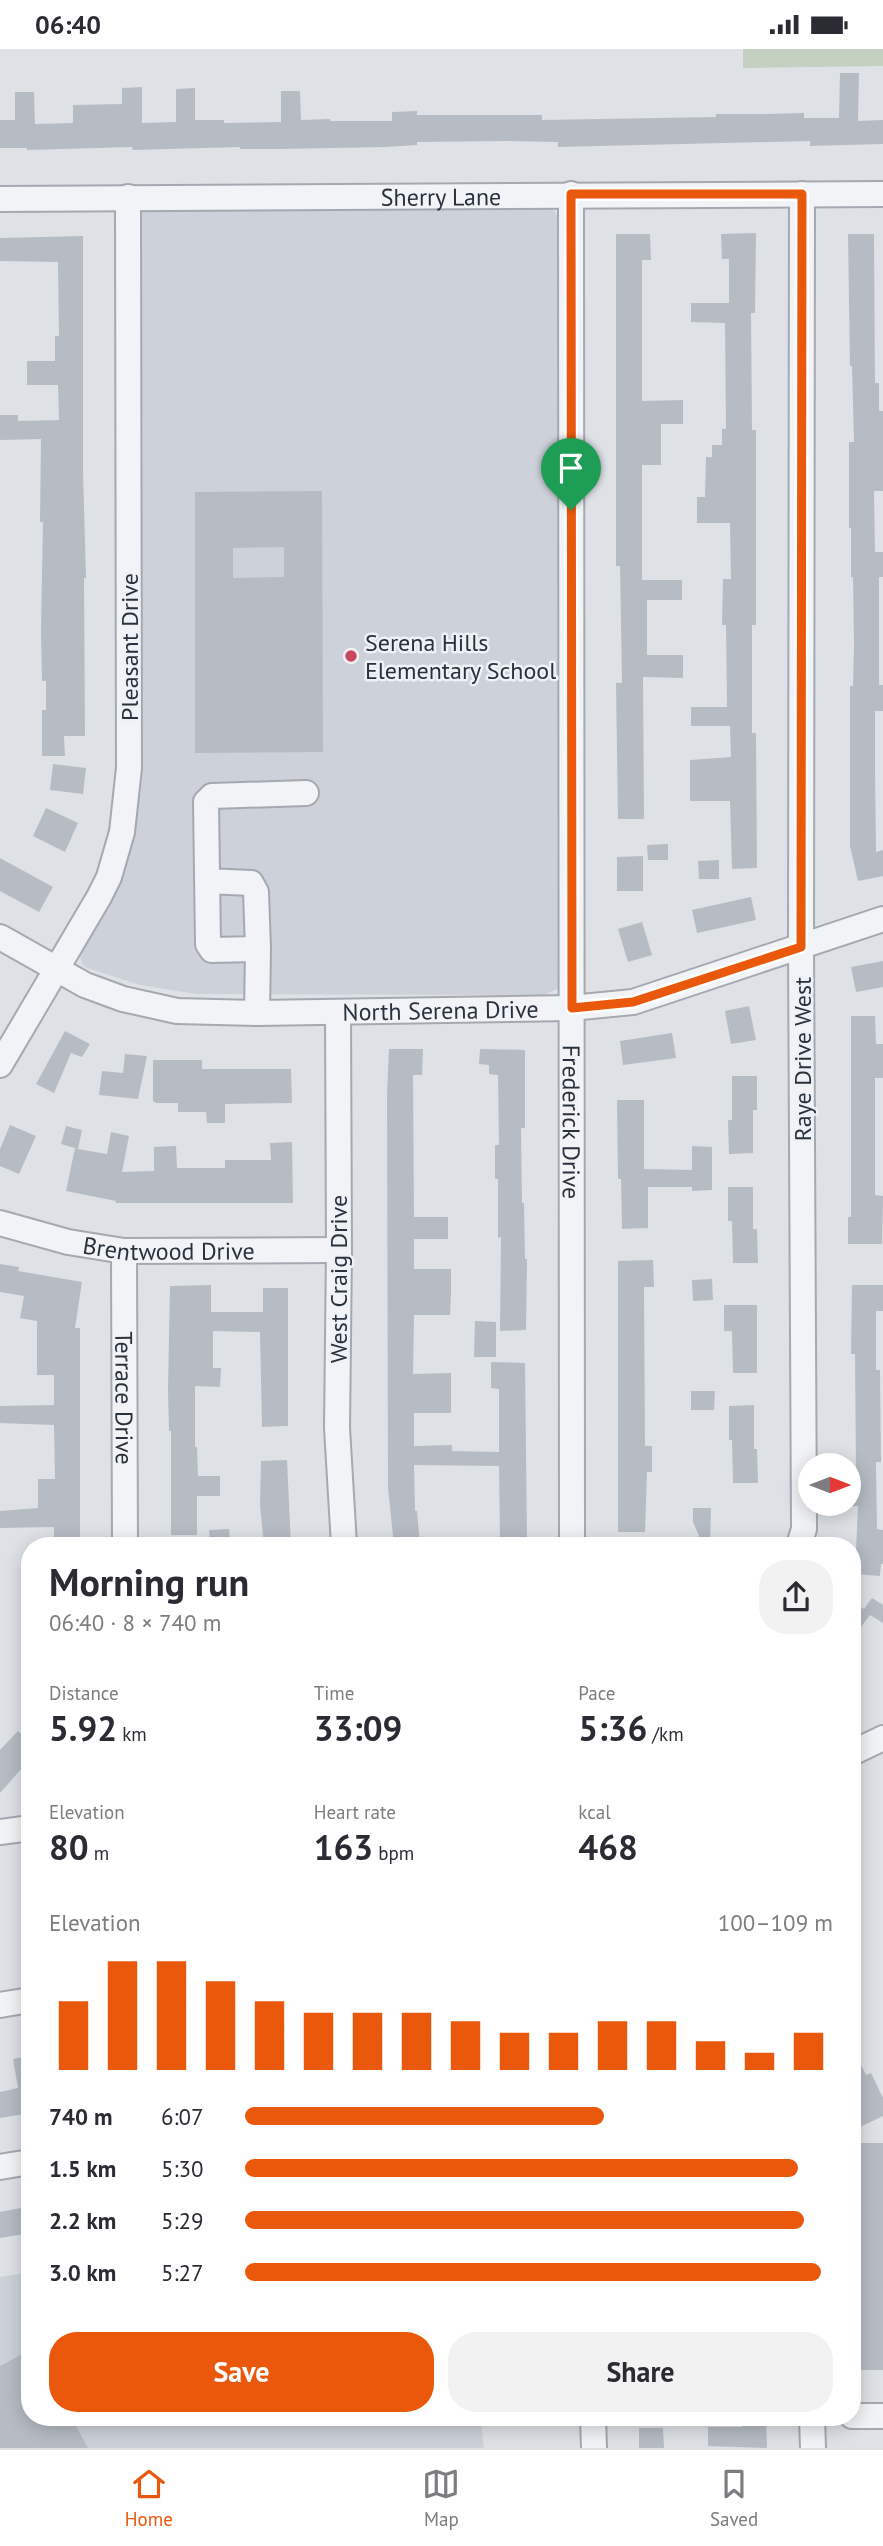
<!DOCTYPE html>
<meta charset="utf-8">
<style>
:root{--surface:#fff;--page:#f2f2f3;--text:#2b2b33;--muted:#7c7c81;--line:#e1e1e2;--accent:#ea580c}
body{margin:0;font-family:"PT Sans",sans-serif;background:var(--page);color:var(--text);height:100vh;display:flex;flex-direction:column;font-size:26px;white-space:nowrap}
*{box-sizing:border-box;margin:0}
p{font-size:23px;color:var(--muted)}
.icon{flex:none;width:38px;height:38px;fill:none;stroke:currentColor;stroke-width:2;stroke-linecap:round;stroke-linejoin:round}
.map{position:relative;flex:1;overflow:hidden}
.panel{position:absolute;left:21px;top:1488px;width:840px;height:889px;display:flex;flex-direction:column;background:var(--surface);border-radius:28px;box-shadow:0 4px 18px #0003}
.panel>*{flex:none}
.needle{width:46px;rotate:90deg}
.fabs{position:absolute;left:798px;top:1404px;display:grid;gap:14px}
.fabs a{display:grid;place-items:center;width:63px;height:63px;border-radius:50%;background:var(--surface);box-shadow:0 4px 18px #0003;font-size:35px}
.pin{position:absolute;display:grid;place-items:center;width:60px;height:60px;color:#fff;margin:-72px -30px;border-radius:50% 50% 50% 0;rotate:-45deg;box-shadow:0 0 7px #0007}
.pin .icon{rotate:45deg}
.round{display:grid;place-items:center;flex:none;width:74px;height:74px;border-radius:28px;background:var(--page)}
.summary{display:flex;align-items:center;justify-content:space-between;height:119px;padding:0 28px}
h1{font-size:38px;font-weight:700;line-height:52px}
.figures{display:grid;grid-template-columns:repeat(3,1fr);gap:10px;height:119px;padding:7px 28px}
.figures div{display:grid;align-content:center}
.figures b{font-size:35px;font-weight:700}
.figures small{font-size:19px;font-weight:400}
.figures p{font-size:19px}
.chart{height:196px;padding:14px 28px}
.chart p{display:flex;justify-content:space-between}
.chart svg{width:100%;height:126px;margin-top:7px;stroke:var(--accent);stroke-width:6}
.button{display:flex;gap:14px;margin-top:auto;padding:14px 28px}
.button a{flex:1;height:80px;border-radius:28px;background:var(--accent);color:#fff;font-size:28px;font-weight:700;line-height:80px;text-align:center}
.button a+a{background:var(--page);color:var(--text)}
ul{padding:0 28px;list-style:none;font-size:23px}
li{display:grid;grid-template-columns:112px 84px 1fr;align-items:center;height:52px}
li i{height:18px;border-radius:9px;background:var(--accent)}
.status{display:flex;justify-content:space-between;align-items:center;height:49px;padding:0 35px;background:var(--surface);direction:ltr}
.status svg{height:19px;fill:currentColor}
.tabs{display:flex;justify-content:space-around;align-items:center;height:98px;border-top:2px solid var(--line);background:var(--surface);font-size:19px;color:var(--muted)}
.tabs a{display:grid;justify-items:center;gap:4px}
.tabs .selected{color:var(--accent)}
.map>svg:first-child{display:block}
.built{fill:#cdd1d9}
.green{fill:#c5d1c0}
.building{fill:#b6bcc4;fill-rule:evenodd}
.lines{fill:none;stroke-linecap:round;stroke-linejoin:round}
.minor-casing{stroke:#a4a9b1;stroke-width:28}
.minor{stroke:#f1f3f6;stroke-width:24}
.route-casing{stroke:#fff;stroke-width:14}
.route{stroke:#ea580c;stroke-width:9}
.poi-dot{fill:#c94760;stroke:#eef1f5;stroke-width:2.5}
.labels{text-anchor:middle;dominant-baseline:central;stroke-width:5;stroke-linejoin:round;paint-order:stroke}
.street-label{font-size:24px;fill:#28313e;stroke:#eef1f5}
.poi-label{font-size:24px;fill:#28313e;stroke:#eef1f5;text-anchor:start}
</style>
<div class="status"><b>06:40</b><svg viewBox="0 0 49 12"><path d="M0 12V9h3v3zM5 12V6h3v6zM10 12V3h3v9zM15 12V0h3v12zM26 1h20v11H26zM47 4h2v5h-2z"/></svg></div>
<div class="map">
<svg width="883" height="2399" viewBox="0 0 883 2399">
<rect width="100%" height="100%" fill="#dee2e7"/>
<path class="built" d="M550 158 556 164 558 174 560 933 557 940 544 946 196 945 140 936 87 919 82 915 80 906 125 815 132 794 141 741 140 172 141 164 145 159Z
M30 2223V2368H480L484 2399H0V2228Z"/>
<path class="green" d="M743 0H883V17L743 19Z"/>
<path class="building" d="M840 24H859L858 72 883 71V95L810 97V92L558 98V93L507 92 417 93V96L386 98 279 100H240V98L133 101 132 98 27 101V99H0V71H15V43H34L35 75 73 74V56L122 55V39L142 38V74L176 73V40L195 39V71H224V74L281 73V42H300L301 71 330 70V72H392V63L417 62V66H542V71L716 68V65H769L804 64V69H839Z
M756 184 755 264H751L752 381H756V576H752V684H756L757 819 732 820 730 752H690V711L731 708 730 677H691V658H727L726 576H722L723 530H731L730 474H697V448H705L706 408H712V396H722V380H726L725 274 691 273V254H729V210H722L721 185Z
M616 185H650L651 211H642V352L683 351V375H661V416H642V531H682V551H647V606H683V629L643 628 644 770H618L616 634H622L620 517H616Z
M848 185H874L875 334H879V362H883V442H874L875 503H883V528H879V636H883V662H875V722L876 803 883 801V827L858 832 850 797V637H853L854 596 853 528H851V479H849V393H854L852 317H850Z
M83 187V423L86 529H84L85 687H64L65 707H42V661H46V632H42L41 580 43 473H40L41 390 0 391V366H18V372L59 371 58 336H27V312H55V287H59L58 213 0 212V189Z
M322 442 323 703 195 704V443ZM284 498V528L233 529V499Z
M53 715 86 719 83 745 50 741Z
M46 759 78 774 65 803 33 787Z
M668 795V811H648L647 796Z
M643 807V842H617V808Z
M0 809 53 838 39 863 0 842Z
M719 811V830H699L698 812Z
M751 848 756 871 697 884 692 861Z
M642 873 652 906 628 913 618 880Z
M883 912V938L856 943 851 918Z
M749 957 756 991 731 995 725 962Z
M851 967H875L876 995H883V1029H875V1146L883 1147 882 1195H848V1168H851Z
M65 982 90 995 82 1008 71 1004 54 1044 36 1035Z
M672 984 676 1009 623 1016 620 992Z
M389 1000H423L422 1026H413L414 1168H448V1190H414V1220H451V1246L450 1266H414L413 1325 451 1324V1364H414V1397L452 1396V1402L499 1403V1340L491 1339V1313L525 1314 527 1492H500L499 1417 414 1416 415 1462H417L420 1496H394L388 1439 387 1045Z
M480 1000 525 1001V1079H521L522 1154H524L525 1210H527L526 1281 500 1282 501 1188 498 1189V1130H495V1096H499L498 1026 489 1025V1016L479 1015Z
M125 1005 147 1007 138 1050 99 1046 102 1022 123 1024Z
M153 1011H202V1020H291L292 1054 225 1055V1074H207L206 1063H178V1054H156L153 1052Z
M732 1027H757V1061H753V1104L729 1105 728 1071H732Z
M617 1051H644V1120L692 1121V1097L712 1098V1141L692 1142V1138H648V1179L622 1180 621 1130H618Z
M10 1076 36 1087 19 1125 0 1117V1100Z
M66 1077 82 1081 78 1100 107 1105 111 1083 129 1087 122 1123 154 1122V1098L176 1097 177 1119H225V1111H271L270 1094 292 1093 293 1154H116V1152L66 1142 75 1099 78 1100 61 1095Z
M728 1138H753V1180H757L758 1214H733L732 1172H728Z
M653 1211 654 1238H644L645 1397H652V1423H647L645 1483H618V1212Z
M0 1215 19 1218 18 1222 82 1233 75 1279H80V1496H54V1478L0 1479V1462L38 1459V1430H55L54 1376 0 1374V1357L54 1356V1326H37V1272L20 1269 24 1247 0 1243Z
M712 1230 713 1251 693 1252 692 1231Z
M211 1236V1263H263V1239H288V1377L262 1378 260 1283 213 1282V1319H221L220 1338 195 1337V1398H197L198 1427H220V1447H197V1486H171V1382H169L168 1342 170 1237Z
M852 1236H883V1262H876V1321H880L881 1413H876L877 1480 883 1481V1515H881L880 1527 855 1525 858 1457H851V1423H856L855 1305H851Z
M724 1256H757V1324H733L732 1282H724Z
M475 1272 496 1273V1308H474Z
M691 1342H715L714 1361H691Z
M754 1356V1400H757L758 1434H733L732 1391H729V1357Z
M287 1411 291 1496H264L260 1456 261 1412Z
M693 1459H711L710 1496H703L693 1473Z
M229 1480 230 1496H210L209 1481Z
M872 1549 883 1556V1574L870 1566 852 1590V1552L864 1560Z
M18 1682 30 1693V1710L0 1744V1701Z
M852 1998 866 2026 871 2024 883 2049V2067L860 2078 852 2061V2054L859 2050 852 2035Z
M28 2007 30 2064 0 2069V2043L18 2039 13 2010Z
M859 2094H883V2321H858Z
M26 2158 30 2184 0 2189V2163Z
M30 2301V2368H71L88 2399H0V2317Z
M742 2368H766L767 2399 708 2397V2378H742Z
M639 2379H663L664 2399H639Z"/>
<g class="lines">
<defs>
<g id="minor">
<path id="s1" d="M571 145 572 1496"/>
<path id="s2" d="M0 150 883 145"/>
<path d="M207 832 251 834 256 843 258 900 212 901 208 895 206 753 212 747 306 744"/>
<path id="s3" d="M0 888 85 936 123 950 177 962 257 964 571 959 633 953 883 870"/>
<path d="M338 963 339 1201 337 1379 344 1496"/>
<path d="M257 964 258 900"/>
<path d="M0 1016 99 848 109 828 122 783 129 719 128 148"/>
<path id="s4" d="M0 1174 68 1193 124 1202 339 1201"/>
<path id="s5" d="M124 1202 125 1496"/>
<path d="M799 1496 804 1480 801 898 802 145"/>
<path d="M852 1704 883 1689"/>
<path d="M0 1783 30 1779"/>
<path d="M0 1956 30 1951"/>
<path d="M0 2118 30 2113"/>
<path d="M852 2367H883"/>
<path d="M593 2368 594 2399"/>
<path d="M812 2368 813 2399"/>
</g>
</defs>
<use href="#minor" class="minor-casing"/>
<use href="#minor" class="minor"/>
</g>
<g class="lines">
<defs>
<path id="route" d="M571 145H802L801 898 633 953 572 959Z"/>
</defs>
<use href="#route" class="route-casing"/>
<use href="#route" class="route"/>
</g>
<circle class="poi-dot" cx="351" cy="607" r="7"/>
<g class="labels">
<g class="street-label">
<text stroke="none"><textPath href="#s2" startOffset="441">Sherry Lane</textPath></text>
<text transform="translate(129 598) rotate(-90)">Pleasant Drive</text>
<text stroke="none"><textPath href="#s3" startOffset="457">North Serena Drive</textPath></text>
<text transform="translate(802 1010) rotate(-90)">Raye Drive West</text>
<text stroke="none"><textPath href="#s1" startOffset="928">Frederick Drive</textPath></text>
<text stroke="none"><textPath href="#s4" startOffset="172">Brentwood Drive</textPath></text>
<text transform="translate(338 1230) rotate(-90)">West Craig Drive</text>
<text stroke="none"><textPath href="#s5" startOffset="147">Terrace Drive</textPath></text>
</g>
<g class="poi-label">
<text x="365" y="593">Serena Hills<tspan x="365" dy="28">Elementary School</tspan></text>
</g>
</g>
</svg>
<div class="fabs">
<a><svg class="needle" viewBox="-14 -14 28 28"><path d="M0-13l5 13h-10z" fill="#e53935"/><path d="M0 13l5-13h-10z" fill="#7c7c81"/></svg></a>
</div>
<div class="pin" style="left:571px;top:461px;background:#1e9e55"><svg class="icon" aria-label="arrive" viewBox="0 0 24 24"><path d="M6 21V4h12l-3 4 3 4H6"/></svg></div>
<section class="panel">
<div class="summary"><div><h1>Morning run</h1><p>06:40 · 8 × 740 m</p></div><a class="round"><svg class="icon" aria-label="share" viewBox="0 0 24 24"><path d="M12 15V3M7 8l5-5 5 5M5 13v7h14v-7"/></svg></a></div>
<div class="figures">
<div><p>Distance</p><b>5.92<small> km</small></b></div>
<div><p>Time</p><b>33:09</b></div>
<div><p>Pace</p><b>5:36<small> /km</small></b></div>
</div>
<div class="figures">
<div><p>Elevation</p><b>80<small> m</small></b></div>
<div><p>Heart rate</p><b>163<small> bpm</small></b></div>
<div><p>kcal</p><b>468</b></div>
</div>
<div class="chart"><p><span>Elevation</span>100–109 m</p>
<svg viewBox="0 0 160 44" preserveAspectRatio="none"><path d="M5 44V20M15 44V6M25 44V6M35 44V13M45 44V20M55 44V24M65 44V24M75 44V24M85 44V27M95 44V31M105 44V31M115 44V27M125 44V27M135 44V34M145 44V38M155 44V31"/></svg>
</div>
<ul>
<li><b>740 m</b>6:07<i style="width:61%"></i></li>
<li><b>1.5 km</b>5:30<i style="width:94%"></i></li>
<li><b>2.2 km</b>5:29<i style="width:95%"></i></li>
<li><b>3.0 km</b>5:27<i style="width:98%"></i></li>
</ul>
<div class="button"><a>Save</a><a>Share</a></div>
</section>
</div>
<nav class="tabs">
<a class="selected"><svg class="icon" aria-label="home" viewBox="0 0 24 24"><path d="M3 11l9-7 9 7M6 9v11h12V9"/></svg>Home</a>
<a><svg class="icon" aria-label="map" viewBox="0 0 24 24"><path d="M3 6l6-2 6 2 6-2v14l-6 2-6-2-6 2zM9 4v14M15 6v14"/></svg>Map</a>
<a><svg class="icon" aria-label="saved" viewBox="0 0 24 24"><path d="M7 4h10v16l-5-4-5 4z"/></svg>Saved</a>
</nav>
